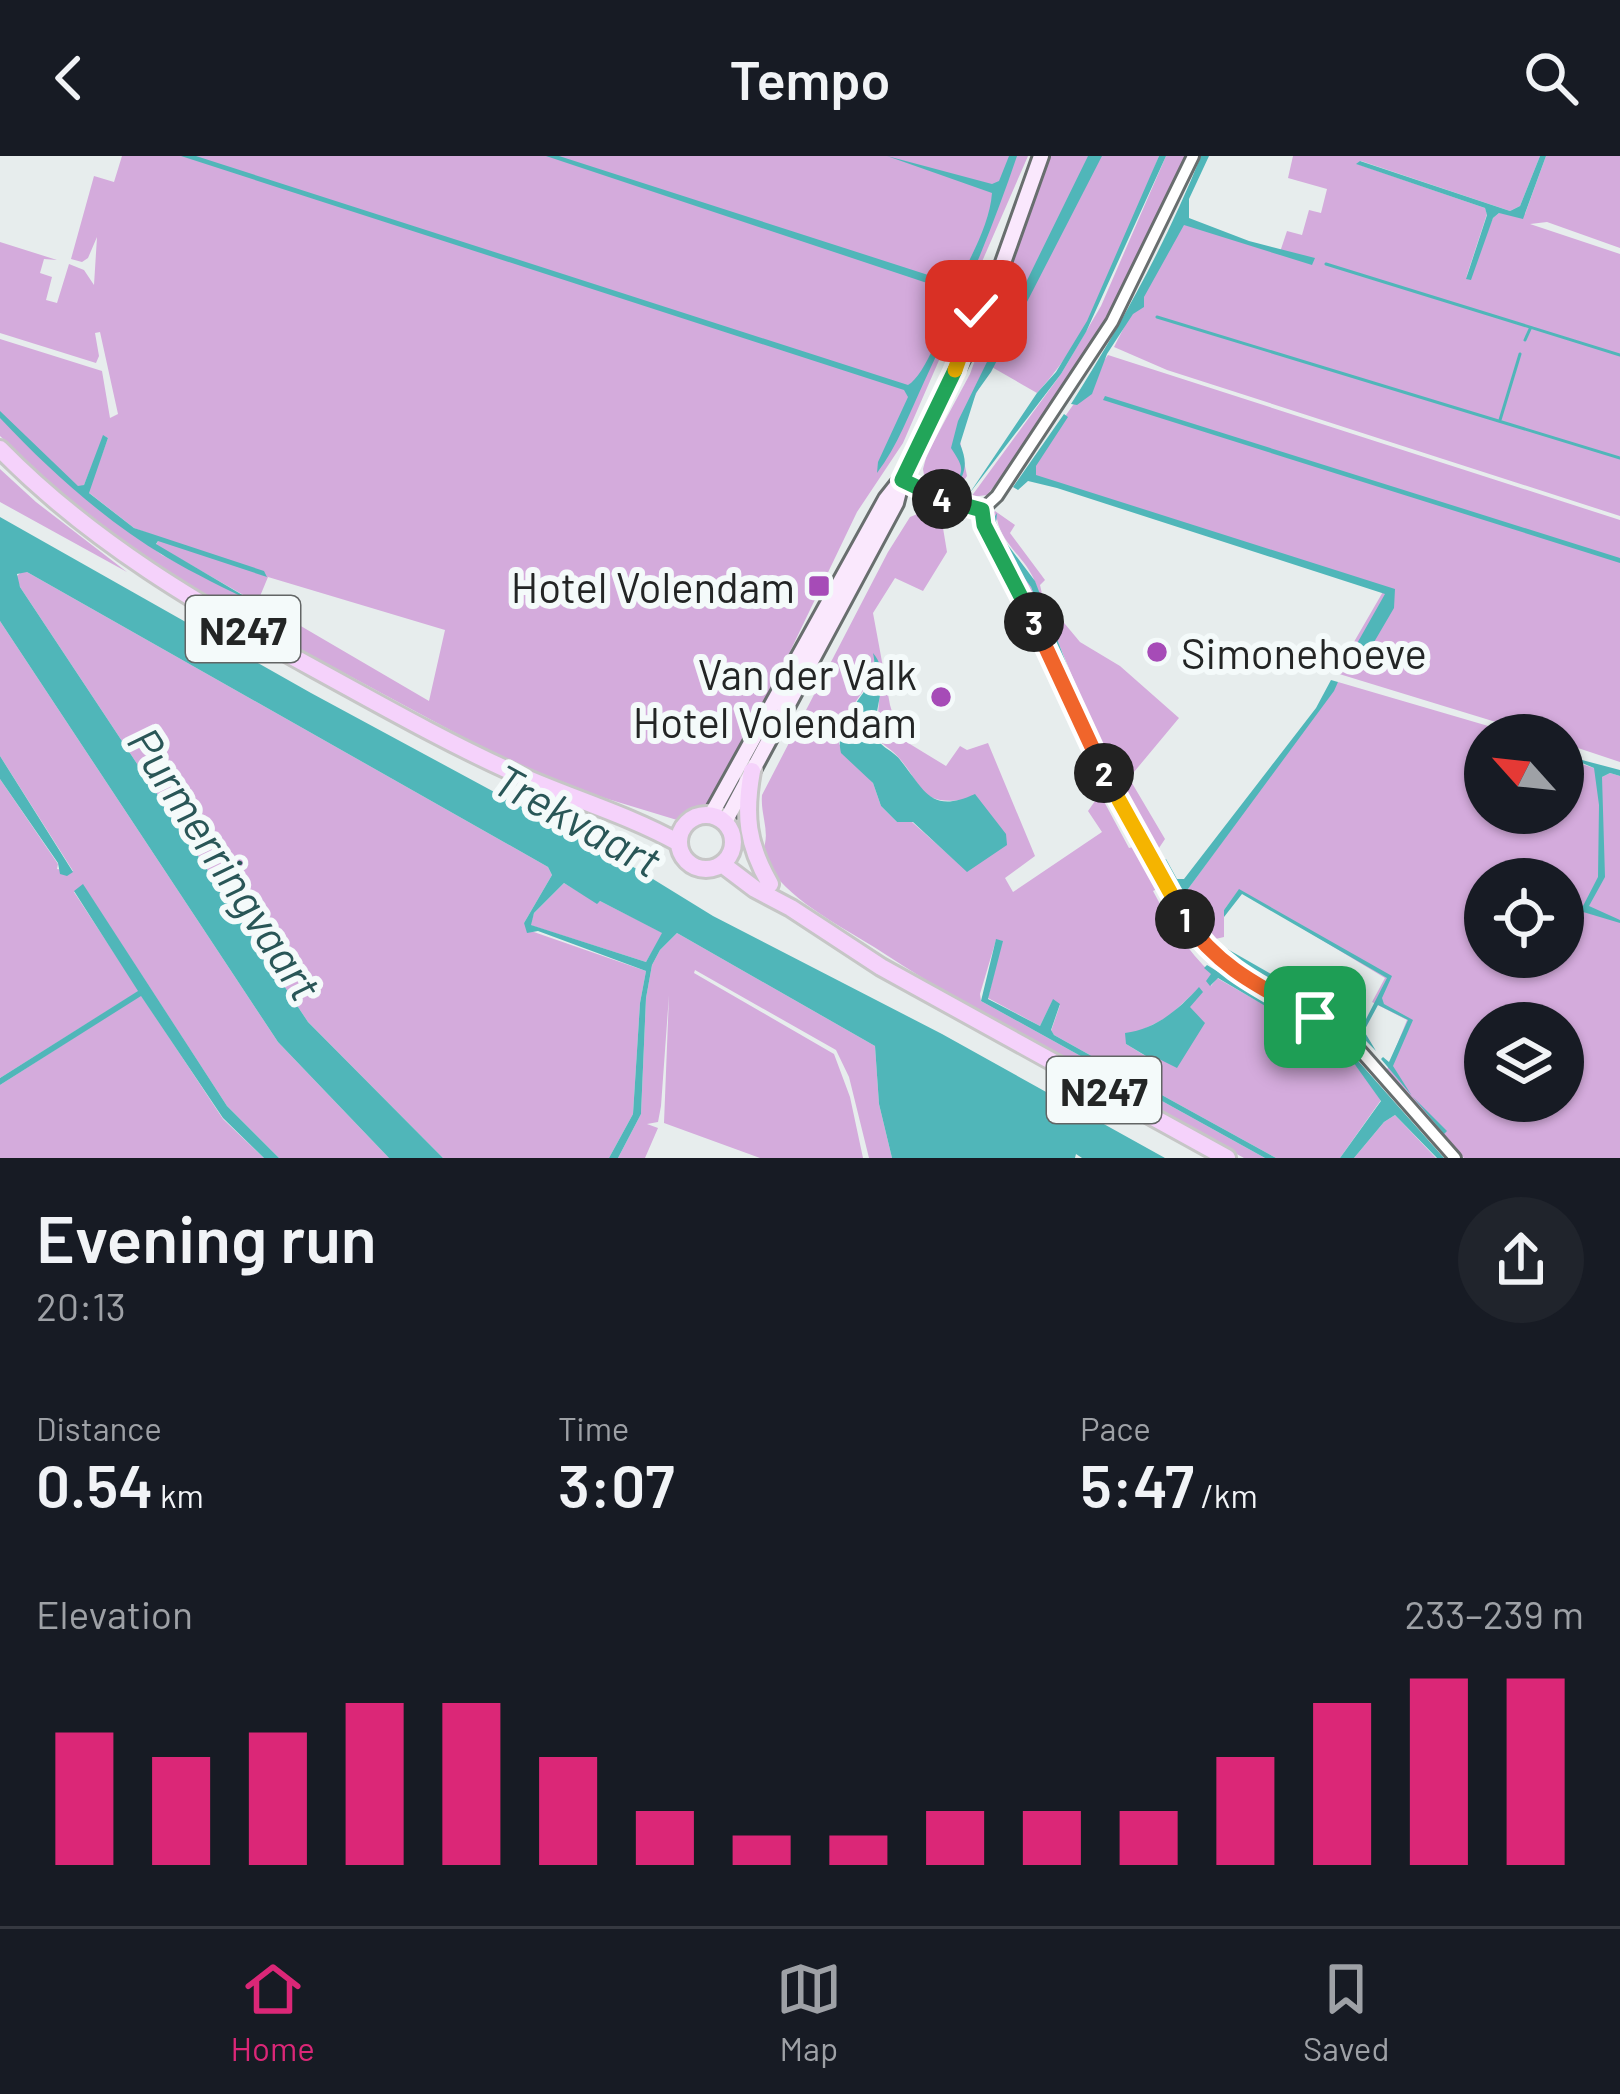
<!DOCTYPE html>
<meta charset="utf-8">
<style>
:root{--surface:#171b24;--page:#20242c;--text:#f1f3f6;--muted:#9ea1a6;--line:#363941;--accent:#db2777}
body{margin:0;font-family:Barlow,sans-serif;background:var(--page);color:var(--text);height:100vh;display:flex;flex-direction:column;font-size:45px;white-space:nowrap}
*{box-sizing:border-box;margin:0}
p{font-size:39px;color:var(--muted)}
.icon{flex:none;width:66px;height:66px;fill:none;stroke:currentColor;stroke-width:2;stroke-linecap:round;stroke-linejoin:round}
.map{position:relative;height:1002px;overflow:hidden}
.sheet{display:flex;flex-direction:column;background:var(--surface);flex:1}
.sheet>*{flex:none}
.needle{width:78px;rotate:297deg}
.buttons{position:absolute;left:1464px;top:558px;display:grid;gap:24px}
.buttons a{display:grid;place-items:center;width:120px;height:120px;border-radius:50%;background:var(--surface);box-shadow:0 3px 9px #0004;font-size:60px}
.pin{position:absolute;display:grid;place-items:center;width:102px;height:102px;color:#fff;margin:-51px;border-radius:24px;box-shadow:0 6px 18px #0006}
.km{position:absolute;width:60px;height:60px;margin:-30px;border-radius:50%;background:#222;color:#fff;font-size:33px;line-height:60px;text-align:center}
.round{display:grid;place-items:center;flex:none;width:126px;height:126px;border-radius:63px;background:var(--page)}
.head{display:flex;align-items:center;justify-content:space-between;height:204px;padding:0 36px}
h1{font-size:66px;font-weight:600;line-height:90px}
.figures{display:grid;grid-template-columns:repeat(3,1fr);gap:18px;height:204px;padding:12px 36px}
.figures div{display:grid;align-content:center}
.figures b{font-size:60px;font-weight:600}
.figures small{font-size:33px;font-weight:400}
.figures p{font-size:33px}
.chart{height:336px;padding:24px 36px}
.chart p{display:flex;justify-content:space-between}
.chart svg{width:100%;height:216px;margin-top:12px;stroke:var(--accent);stroke-width:6}
header{display:flex;justify-content:space-between;align-items:center;height:156px;padding:0 36px;background:var(--surface);font-size:54px;font-weight:600}
.menu{display:flex;justify-content:space-around;align-items:center;height:168px;border-top:3px solid var(--line);background:var(--surface);font-size:33px;color:var(--muted)}
.menu a{display:grid;justify-items:center;gap:6px}
.menu .on{color:var(--accent)}
.map>svg:first-child{display:block}
.green{fill:#d4abdc;fill-rule:evenodd}
.water{fill:#50b6b9;fill-rule:evenodd}
.lines{fill:none;stroke-linecap:round;stroke-linejoin:round}
.stream{stroke:#50b6b9;stroke-width:3}
.street-casing{stroke:#686e6e;stroke-width:16}
.secondary-casing{stroke:#686e6e;stroke-width:20}
.primary-casing{stroke:#c6c6c6;stroke-width:22}
.street{stroke:#fff;stroke-width:10}
.secondary{stroke:#fae8fd;stroke-width:14}
.primary{stroke:#f5d2fb;stroke-width:16}
.split-1-casing{stroke:#fff;stroke-width:24}
.split-2-casing{stroke:#fff;stroke-width:24}
.split-3-casing{stroke:#fff;stroke-width:24}
.split-4-casing{stroke:#fff;stroke-width:24}
.split-5-casing{stroke:#fff;stroke-width:24}
.split-6-casing{stroke:#fff;stroke-width:24}
.split-1{stroke:#f0652b;stroke-width:15}
.split-2{stroke:#f5b400;stroke-width:15}
.split-3{stroke:#f0652b;stroke-width:15}
.split-4{stroke:#22a559;stroke-width:15}
.split-5{stroke:#22a559;stroke-width:15}
.split-6{stroke:#f5b400;stroke-width:15}
.poi-dot{fill:#a64bb7;stroke:#f4fafa;stroke-width:4.5}
.labels{text-anchor:middle;dominant-baseline:central;stroke-width:12;stroke-linejoin:round;paint-order:stroke}
.shield{fill:#f4fafa;stroke:#626565;stroke-width:3}
.shield-label{font-size:39px;font-weight:bold;fill:#232525}
.poi-label{font-size:42px;fill:#232525;stroke:#f4fafa;text-anchor:end}
.water-label{font-size:45px;font-style:italic;fill:#295657;stroke:#f4fafa}
</style>
<header><svg class="icon" aria-label="back" viewBox="0 0 24 24"><path d="M15 5l-7 7 7 7"/></svg>Tempo<svg class="icon" aria-label="search" viewBox="0 0 24 24"><circle cx="10" cy="10" r="6"/><path d="M15 15l6 6"/></svg></header>
<div class="map">
<svg width="1620" height="1002" viewBox="0 0 1620 1002">
<rect width="100%" height="100%" fill="#e7eded"/>
<path class="green" d="M122 0H1028L903 287 857 356 774 529 722 619 715 647 707 655 677 664 565 630 515 609 212 446 123 390 61 339 0 280V183L102 215 110 262 118 258 100 176 95 177 99 200 96 207 0 177V86L57 104 44 103 40 117 52 121 46 144 57 147 69 108 84 114 94 129 97 81 88 102 82 106 71 103 94 20 114 26ZM104 280 108 282 88 336 134 372 169 385H158L156 389 261 449 162 399 75 334 84 329ZM268 421 445 474 429 545 258 445Z
M1048 0H1159C1126 80 1097 173 1037 237L990 210 969 252 960 285 967 320 955 338 925 325 923 313 927 298 970 218Z
M1166 0H1188L1123 138 1066 235 995 329 987 339 971 341 1061 218 1101 150Z
M1293 0H1540L1520 50 1510 55 1361 5 1357 8 1485 52 1487 58 1466 122 1493 62 1499 57 1525 58 1546 0H1620V92L1547 66 1530 68 1620 98V360L1167 214 1114 191 1178 65 1280 96 1287 75 1302 79 1309 54 1321 57 1327 33 1288 22Z
M1108 199 1620 364V606L1563 587V579H1538L1336 517 1384 434 1024 319Z
M0 313 36 346 127 416 0 346Z
M932 352 940 354 947 396 923 435 895 422 873 457 890 549 900 582 946 610 960 590 967 594 988 587 1035 700 1005 722 1013 736 1102 676 1088 655 1100 638 1129 692 1133 691 1157 733 1153 735C1169 765 1187 795 1212 818L1211 830 1217 822 1334 889 1348 899 1381 944 1340 1002H1276L1149 932 1159 902 1199 832 1168 861 1140 875 1126 888 1152 904 1140 927 1054 879 1051 875 1060 849 1053 844 1040 870 988 842 1002 785 996 784 980 838 981 845 1265 1002H1244C1120 934 992 869 874 791 831 764 788 744 760 699 773 680 760 661 762 639L888 396 910 361ZM874 501 882 511 876 581C883 590 892 593 899 602 922 628 919 649 961 644L967 715 912 666H897L881 650 873 627 839 588C838 553 875 536 874 501Z
M995 355 1015 369 1010 377 1045 424 1040 429 1045 451 1050 450 1080 486 1120 510 1179 562 1129 622 1165 683 1155 698 1107 616 989 373V362ZM997 363C1002 389 1026 402 1035 426 1070 521 1106 601 1156 689L1154 692 1080 555 1031 431 993 370Z
M21 416H27L548 711 552 719 524 767 531 775 646 815 640 847 633 958 609 1002H443L308 866 20 431 16 421Z
M0 465 278 886 389 1002H279L227 950 83 729 74 736 139 835 0 922V623L58 708 57 713 73 715 0 600Z
M1338 526 1519 579H1485V657H1563V602L1594 612 1602 621 1610 617 1620 620V1002H1464L1386 916 1407 864 1372 846 1385 822 1239 734 1224 754V781L1207 785 1201 781 1159 705 1208 782 1210 780 1187 742 1188 733ZM1485 723H1563V801H1485ZM1485 867H1563V945H1485Z
M564 727 597 747 600 745 663 777 646 806 530 769 534 757Z
M677 777 875 890 879 948 892 1002H869L849 921 836 894 695 814 694 817 834 898 850 941 863 1002H760L664 967 669 839 661 950 658 966 647 968 658 972 645 1002H618L641 958 646 842 652 809 660 794Z
M141 839 223 963 264 1002H0V929Z
M1395 959 1436 1002H1354L1384 966Z"/>
<path class="water" d="M181 0H196L908 229C926 219 944 165 954 143L951 135 546 0H559L953 127 959 125C972 99 990 66 992 37L887 0 992 28 999 25 1009 0H1017C991 77 959 152 924 226 910 256 897 291 877 317L878 306 908 241 904 234Z
M1088 0H1102L991 216 976 237 960 288C968 307 966 317 954 334 961 313 967 316 951 292L958 265Z
M1159 0H1166L1086 176 1061 218 969 338 1037 237 1056 216 1087 165Z
M1201 0H1209L1189 43V62L1249 85 1315 102 1312 109 1184 69 1144 141V151L1133 158 1107 198 1092 238 1077 249 1071 248C1121 169 1166 87 1201 0Z
M1540 0H1546L1523 63 1499 57 1493 62 1471 124 1466 123 1487 59 1485 52 1356 8 1360 5 1510 55 1520 50Z
M1105 240 1620 402V407L1103 244Z
M0 255 78 330 84 329 103 279 108 282 89 337 134 372 264 415 267 421 158 385 156 388 266 453C233 436 198 420 166 401 104 364 49 314 0 262Z
M1064 258 1068 261 1036 310V319L1395 433 1394 452 1363 505 1348 510 1345 516 1342 514 1385 438 1057 332 1028 325 1018 334 1013 331Z
M997 357 996 366 1004 384 1035 425 1087 562 1157 690 1154 693 1080 555 1031 431 1007 398 992 365Z
M0 361 311 537 635 712 713 760 942 878 1165 1002H1082L1076 998 1075 1002H892L879 948 875 890 677 777 660 794 652 809 646 842 641 958 618 1002H609L633 958 640 847 646 815 538 775 527 777 524 767 552 719 548 711 27 416 17 418 20 431 308 866 443 1002H389L278 886 0 465ZM564 727 597 748 600 745 662 777 646 806 531 769 534 757Z
M873 497C893 520 872 552 876 579 879 592 894 594 901 605 925 635 931 658 975 638L1006 678 1007 689 967 716 913 666H897L881 650 873 627 841 597C831 552 883 538 873 497Z
M1331 524 1338 526 1334 535 1188 733 1187 742 1210 780 1208 783 1162 704 1166 703 1177 723H1184L1316 552Z
M1563 599 1620 614V620L1610 617 1602 621 1605 721 1589 750 1620 764V767L1563 750V746L1583 750 1598 721 1599 649 1594 612Z
M0 600 73 716 67 720 60 718 58 707 0 623Z
M83 728 227 950 279 1002H264L223 962 141 840 0 929V922L138 835 74 735Z
M1239 733 1392 820 1382 842 1384 848 1413 864 1393 910 1412 940 1447 975 1444 978 1381 903 1383 901 1389 906 1408 864 1378 849 1364 875 1376 895C1332 847 1268 831 1217 793L1222 790 1359 868 1364 867 1387 822 1242 738 1224 761V754Z
M996 783 1003 785 988 843 1040 870 1053 843 1060 848 1051 874 1054 879 1140 927 1151 903 1126 888 1125 877C1156 873 1178 854 1199 831L1203 836 1190 851 1205 867 1177 912 1159 903 1149 932 1276 1002H1265L981 845Z
M1207 809 1351 897 1444 1002H1437L1395 959 1384 966 1354 1002H1340L1381 945 1348 899 1218 822 1210 830 1206 825 1211 818 1204 812Z"/>
<g class="lines">
<path class="stream" d="M1326 108 1620 199
M1157 161 1620 302
M1525 184 1530 173
M1500 264 1520 198"/>
<defs>
<path id="street" d="M901 324 941 342 982 354
M982 354 984 369 1019 433 1085 583 1198 783 1227 811 1315 861 1358 892 1455 1002
M982 354 997 340 1112 166 1193 0"/>
<path id="secondary" d="M970 172 992 121
M711 659 886 343 901 324 984 160 1041 0
M725 666 896 347 900 331"/>
<path id="primary" d="M0 293C92 387 201 450 315 513 379 548 444 585 510 615 566 641 625 657 679 687
M752 615C744 659 747 688 770 728
M679 686a27 27 0 1 1 54 0a27 27 0 1 1-54 0Z
M722 708 755 733 791 752 881 811 1227 1002"/>
</defs>
<use href="#street" class="street-casing"/>
<use href="#secondary" class="secondary-casing"/>
<use href="#primary" class="primary-casing"/>
<use href="#street" class="street"/>
<use href="#secondary" class="secondary"/>
<use href="#primary" class="primary"/>
</g>
<g class="lines">
<defs>
<path id="split-1" d="M1185 763C1219 813 1263 832 1315 861"/>
<path id="split-2" d="M1104 617 1185 763"/>
<path id="split-3" d="M1034 466 1104 617"/>
<path id="split-4" d="M942 343 982 354 984 369 1034 466"/>
<path id="split-5" d="M942 343 902 324 955 214"/>
<path id="split-6" d="M955 214 976 155"/>
</defs>
<use href="#split-1" class="split-1-casing"/>
<use href="#split-2" class="split-2-casing"/>
<use href="#split-3" class="split-3-casing"/>
<use href="#split-4" class="split-4-casing"/>
<use href="#split-5" class="split-5-casing"/>
<use href="#split-6" class="split-6-casing"/>
<use href="#split-1" class="split-1"/>
<use href="#split-2" class="split-2"/>
<use href="#split-3" class="split-3"/>
<use href="#split-4" class="split-4"/>
<use href="#split-5" class="split-5"/>
<use href="#split-6" class="split-6"/>
</g>
<g class="poi-dot">
<rect x="807" y="418" width="24" height="24" rx="6"/>
<circle cx="1157" cy="496" r="12"/>
<circle cx="941" cy="541" r="12"/>
</g>
<g class="labels">
<g class="shield">
<rect x="186" y="440" width="114" height="66" rx="9"/>
<rect x="1047" y="901" width="114" height="66" rx="9"/>
</g>
<g class="shield-label">
<text x="243" y="473">N247</text>
<text x="1104" y="934">N247</text>
</g>
<g class="poi-label">
<text x="795" y="430">Hotel Volendam</text>
<text x="1181" y="496" text-anchor="start">Simonehoeve</text>
<text x="917" y="517">Van der Valk<tspan x="917" dy="48">Hotel Volendam</tspan></text>
</g>
<g class="water-label">
<text transform="translate(578 663) rotate(29)">Trekvaart</text>
<text transform="translate(226 707) rotate(57)">Purmerringvaart</text>
</g>
</g>
</svg>
<div class="buttons">
<a><svg class="needle" viewBox="-14 -14 28 28"><path d="M0-13l5 13h-10z" fill="#e53935"/><path d="M0 13l5-13h-10z" fill="#9ea1a6"/></svg></a>
<a><svg class="icon" aria-label="locate" viewBox="0 0 24 24"><circle cx="12" cy="12" r="6"/><path d="M12 2v4M12 18v4M2 12h4M18 12h4"/></svg></a>
<a><svg class="icon" aria-label="layers" viewBox="0 0 24 24"><path d="M12 4l9 5-9 5-9-5zM3 14l9 5 9-5"/></svg></a>
</div>
<div class="pin" style="left:1315px;top:861px;background:#1e9e55"><svg class="icon" aria-label="arrive" viewBox="0 0 24 24"><path d="M6 21V4h12l-3 4 3 4H6"/></svg></div>
<div class="pin" style="left:976px;top:155px;background:#d93025"><svg class="icon" aria-label="check" viewBox="0 0 24 24"><path d="M5 12l5 5 9-10"/></svg></div>
<b class="km" style="left:1185px;top:763px">1</b>
<b class="km" style="left:1104px;top:617px">2</b>
<b class="km" style="left:1034px;top:466px">3</b>
<b class="km" style="left:942px;top:343px">4</b>
</div>
<section class="sheet">
<div class="head"><div><h1>Evening run</h1><p>20:13</p></div><a class="round"><svg class="icon" aria-label="share" viewBox="0 0 24 24"><path d="M12 15V3M7 8l5-5 5 5M5 13v7h14v-7"/></svg></a></div>
<div class="figures">
<div><p>Distance</p><b>0.54<small> km</small></b></div>
<div><p>Time</p><b>3:07</b></div>
<div><p>Pace</p><b>5:47<small> /km</small></b></div>
</div>
<div class="chart"><p><span>Elevation</span>233–239 m</p>
<svg viewBox="0 0 160 44" preserveAspectRatio="none"><path d="M5 44V17M15 44V22M25 44V17M35 44V11M45 44V11M55 44V22M65 44V33M75 44V38M85 44V38M95 44V33M105 44V33M115 44V33M125 44V22M135 44V11M145 44V6M155 44V6"/></svg>
</div>
</section>
<nav class="menu">
<a class="on"><svg class="icon" aria-label="home" viewBox="0 0 24 24"><path d="M3 11l9-7 9 7M6 9v11h12V9"/></svg>Home</a>
<a><svg class="icon" aria-label="map" viewBox="0 0 24 24"><path d="M3 6l6-2 6 2 6-2v14l-6 2-6-2-6 2zM9 4v14M15 6v14"/></svg>Map</a>
<a><svg class="icon" aria-label="saved" viewBox="0 0 24 24"><path d="M7 4h10v16l-5-4-5 4z"/></svg>Saved</a>
</nav>
